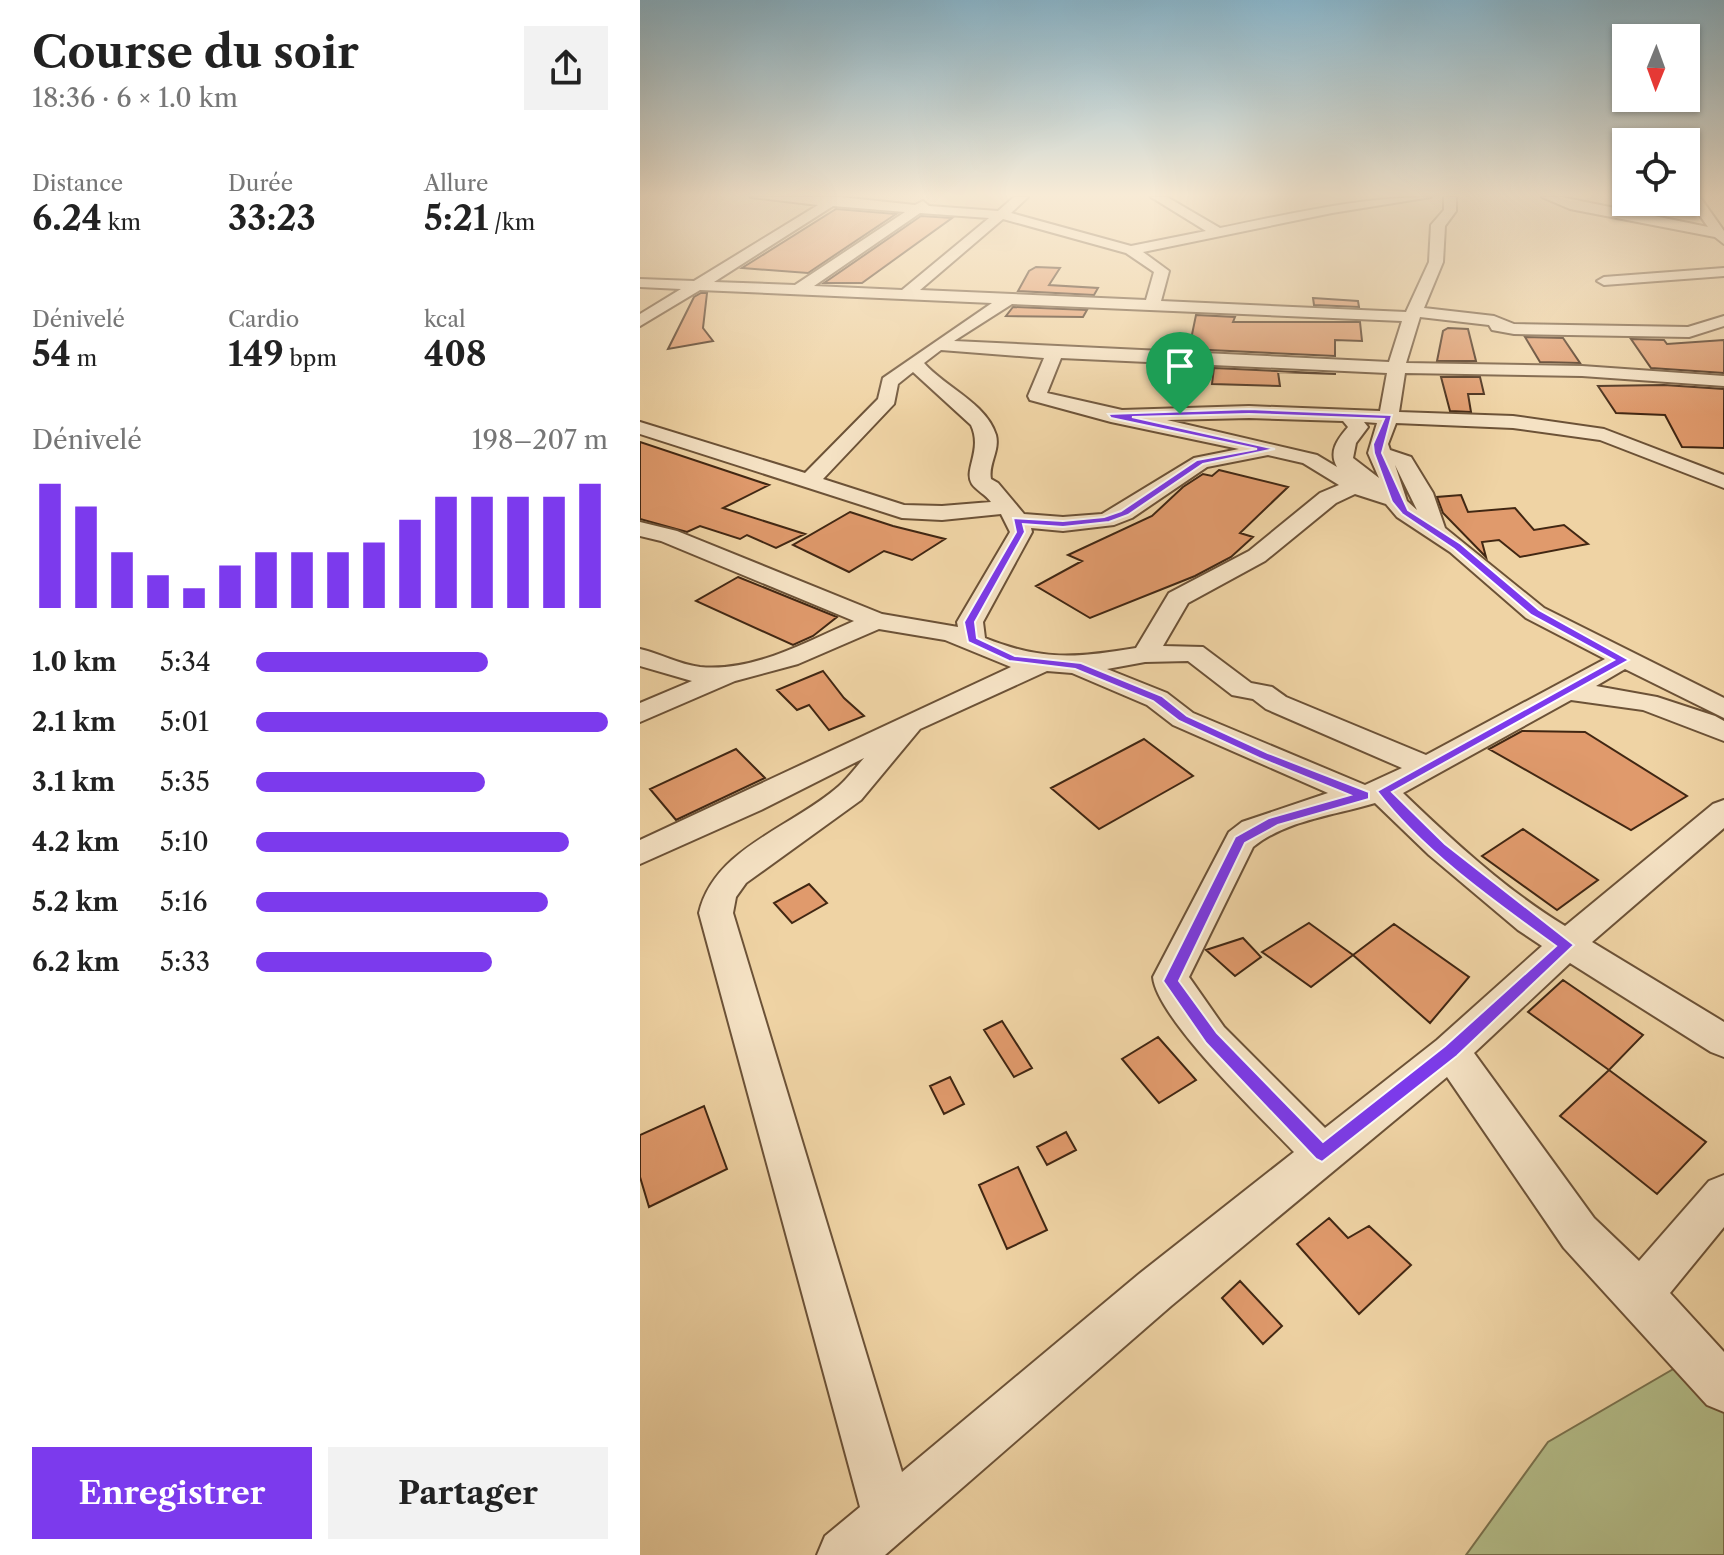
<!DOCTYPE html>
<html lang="fr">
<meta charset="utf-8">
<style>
:root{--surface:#fff;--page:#f2f2f2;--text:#222;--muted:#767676;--accent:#7c3aed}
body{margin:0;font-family:"Libre Caslon Text",serif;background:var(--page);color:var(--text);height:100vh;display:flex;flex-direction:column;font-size:30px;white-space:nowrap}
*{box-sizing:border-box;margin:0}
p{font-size:26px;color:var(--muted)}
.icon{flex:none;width:44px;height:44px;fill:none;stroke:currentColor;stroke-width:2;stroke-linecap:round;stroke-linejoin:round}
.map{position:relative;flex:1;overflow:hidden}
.sheet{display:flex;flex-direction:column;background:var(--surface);width:640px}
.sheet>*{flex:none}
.needle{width:52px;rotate:181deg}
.buttons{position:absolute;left:972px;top:24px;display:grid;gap:16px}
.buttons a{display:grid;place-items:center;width:88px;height:88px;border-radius:0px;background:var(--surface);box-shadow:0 2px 6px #0004;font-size:40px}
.pin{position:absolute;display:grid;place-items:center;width:68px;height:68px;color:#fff;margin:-82px -34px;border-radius:50% 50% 50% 0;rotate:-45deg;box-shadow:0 0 8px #0007}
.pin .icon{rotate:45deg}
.round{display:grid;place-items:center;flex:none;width:84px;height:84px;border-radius:0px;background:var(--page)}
.head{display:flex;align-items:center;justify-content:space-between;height:136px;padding:0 32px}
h1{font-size:44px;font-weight:800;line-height:60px}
.figures{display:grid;grid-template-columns:repeat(3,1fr);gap:12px;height:136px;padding:8px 32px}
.figures div{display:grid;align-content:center}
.figures b{font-size:34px;font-weight:800}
.figures small{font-size:22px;font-weight:400}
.figures p{font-size:22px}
.chart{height:224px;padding:16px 32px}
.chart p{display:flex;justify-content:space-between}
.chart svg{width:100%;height:144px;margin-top:8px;stroke:var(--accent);stroke-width:6}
.primary-button{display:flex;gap:16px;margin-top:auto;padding:16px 32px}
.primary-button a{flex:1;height:92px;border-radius:0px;background:var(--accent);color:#fff;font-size:32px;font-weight:800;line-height:92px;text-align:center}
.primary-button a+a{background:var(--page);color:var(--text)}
ul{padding:0 32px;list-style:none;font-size:26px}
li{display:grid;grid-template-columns:128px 96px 1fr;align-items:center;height:60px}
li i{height:20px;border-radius:10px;background:var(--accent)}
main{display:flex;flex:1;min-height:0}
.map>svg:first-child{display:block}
.green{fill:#b4be8a;stroke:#7a724e;stroke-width:2}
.building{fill:#e09a6c;stroke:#412713;stroke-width:2}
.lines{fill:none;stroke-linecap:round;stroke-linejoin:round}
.street-casing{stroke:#6c5237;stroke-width:4}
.street{fill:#f5e2c4;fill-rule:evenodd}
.route{fill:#7c3aed;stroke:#fff;stroke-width:2;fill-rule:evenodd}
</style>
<main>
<section class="sheet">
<div class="head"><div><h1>Course du soir</h1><p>18:36 · 6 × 1.0 km</p></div><a class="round"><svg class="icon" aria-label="share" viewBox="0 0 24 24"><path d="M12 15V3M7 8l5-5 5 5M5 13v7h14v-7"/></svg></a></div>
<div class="figures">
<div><p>Distance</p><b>6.24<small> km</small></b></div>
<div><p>Durée</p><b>33:23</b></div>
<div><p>Allure</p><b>5:21<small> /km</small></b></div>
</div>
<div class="figures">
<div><p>Dénivelé</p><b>54<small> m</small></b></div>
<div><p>Cardio</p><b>149<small> bpm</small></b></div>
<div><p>kcal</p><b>408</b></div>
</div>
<div class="chart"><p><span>Dénivelé</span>198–207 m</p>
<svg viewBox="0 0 160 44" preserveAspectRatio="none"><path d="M5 44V6M15 44V13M25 44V27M35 44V34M45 44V38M55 44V31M65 44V27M75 44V27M85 44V27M95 44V24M105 44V17M115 44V10M125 44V10M135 44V10M145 44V10M155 44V6"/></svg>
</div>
<ul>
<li><b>1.0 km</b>5:34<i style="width:66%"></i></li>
<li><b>2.1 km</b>5:01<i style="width:100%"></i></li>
<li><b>3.1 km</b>5:35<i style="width:65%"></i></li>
<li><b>4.2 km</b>5:10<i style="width:89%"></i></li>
<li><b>5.2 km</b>5:16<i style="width:83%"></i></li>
<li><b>6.2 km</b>5:33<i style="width:67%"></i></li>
</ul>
<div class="primary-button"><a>Enregistrer</a><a>Partager</a></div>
</section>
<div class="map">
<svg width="1084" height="1555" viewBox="0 0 1084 1555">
<rect width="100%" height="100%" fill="#efd3a4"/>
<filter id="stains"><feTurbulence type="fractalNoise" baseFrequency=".0025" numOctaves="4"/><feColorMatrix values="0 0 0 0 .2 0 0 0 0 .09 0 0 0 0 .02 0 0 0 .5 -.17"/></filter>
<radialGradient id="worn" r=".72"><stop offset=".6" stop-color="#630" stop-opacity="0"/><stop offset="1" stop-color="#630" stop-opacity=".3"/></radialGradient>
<path class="green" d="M1042 1364 1084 1410V1555H826L908 1442Z"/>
<path class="building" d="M196 209 256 214 168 273 102 268Z
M281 216 312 218 222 283H184Z
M396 267 420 268 409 285 458 288 454 295 378 291 389 271Z
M61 293H67L63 328 73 341 28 349 54 297Z
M673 298 718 301 719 307 674 305Z
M373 307 447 310 443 317 366 316Z
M556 315 595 317 593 322H720L722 341 695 340V356L549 349Z
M808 328 828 329 836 361H797L803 331Z
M885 337 923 338 940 363 900 362Z
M991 339 1024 340 1027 344 1084 340V373L1011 368Z
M574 368 696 374 638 372 640 386 572 384Z
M801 377H840L844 394H828L831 412 810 411Z
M1024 385 1084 389V448L1042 447 1025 415 976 413 958 386Z
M0 442 129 485 83 508 165 534 136 548 107 535 100 539 60 526 47 532 0 519Z
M579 470 648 487 600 533 613 537 591 557 555 576 450 618 396 586 442 561 428 555 512 516 543 487 563 474 572 476Z
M821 495 828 512 875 508 894 530 924 525 948 544 880 557 859 540 842 542 846 557 803 513 797 497Z
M210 512 253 526 305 539 272 560 244 551 209 572 153 545Z
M98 577 150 598 197 617 173 636 153 645 56 601Z
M183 671 204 698 224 716 189 730 169 705 157 710 137 690Z
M882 731 945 732 1047 796 991 830 849 749Z
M504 739 553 776 459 829 411 788Z
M96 749 125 778 36 820 10 789Z
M883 829 958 880 917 910 842 856Z
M169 884 187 903 152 923 134 903Z
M669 923 713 955 671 987 622 952Z
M754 924 829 977 790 1023 713 955Z
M603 938 621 957 595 976 566 950Z
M923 980 1003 1035 969 1070 888 1012Z
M362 1021 392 1068 374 1077 344 1030Z
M518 1037 556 1080 519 1103 482 1059Z
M969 1070 1066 1142 1017 1194 920 1116Z
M310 1077 324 1104 304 1114 290 1086Z
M64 1106 87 1169 9 1207 0 1177V1135Z
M426 1132 436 1150 407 1165 397 1147Z
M378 1167 407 1230 367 1249 339 1185Z
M689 1218 708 1238 729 1226 771 1265 719 1314 657 1244Z
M600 1281 642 1326 623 1344 582 1298Z"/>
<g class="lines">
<defs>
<path id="street" d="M111 197H200L275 205 283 201 289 206 358 211 374 197H388L371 213 491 246 566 231 511 197H527L580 228C650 214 719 197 791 197L692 213 503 252 529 271 521 301 766 312 789 262 791 225 804 210V197H816V211L805 226 803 262 784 308 854 316 874 324 1048 327 1084 316V326L1049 337 874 334 852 330 849 325 780 317 766 363 942 366 1084 376V386L942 376 765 373 759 412 873 416 964 429 1084 475V488L960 440 873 428 756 423 748 444 750 450 771 457 793 493 805 528 904 608 1084 698V718L985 669 956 686 1017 697 1075 716 1084 721V741L1003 710 931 700 763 793C813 841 866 890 925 926L1073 804 1084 800V828L952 942 1084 1022V1057L1071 1052 930 963 834 1053 954 1218 999 1261 1069 1181 1084 1175V1227L1030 1293 1084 1352V1412L1067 1405 924 1248 807 1077 531 1306 245 1555H177L185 1536 220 1507 59 913C74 848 153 827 199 786 208 778 216 767 224 758L121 810 0 864V840L371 667 305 640 239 629 158 664 95 681 0 722V703L52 681 0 666V649C21 654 38 664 60 667 114 672 166 642 214 621L21 541 0 536V522L37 531 242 614 318 627 317 622 370 532 361 514 302 520 262 518 0 434V422L165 473 238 399 243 378 352 303 60 290 0 326V314L41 289 0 287V279L54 281 178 205ZM193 206 265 212 155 285 74 282ZM280 213 349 218 262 290 174 286ZM363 219 486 253 514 272 506 300 280 290ZM372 304 762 321 749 362 314 341ZM301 350 404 358 388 396 390 400 471 422 599 449 554 458 462 514 423 517 384 514 358 483 351 479C348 464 360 451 356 435 346 403 305 387 284 363ZM421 358 747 373 740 411 609 406 482 410 407 393ZM273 372 331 425C343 450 323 470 332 484 336 490 346 495 351 502L302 506 264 505 183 479 254 404 258 384ZM609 418 703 421 708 427C698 439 688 451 697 467L677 455 527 420ZM724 422 737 423 728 453 739 478 713 458 716 443 728 427ZM628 455 663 463 699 485 680 493 609 551 529 593 496 648C436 658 402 661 345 638L343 622 392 532 391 528 423 531 474 525 492 518 567 467ZM755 465 777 510 767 501ZM715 494 746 504 757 517 810 552 886 618 965 659 786 755 646 697 632 687 611 683 563 647 523 646 548 603 625 561 696 503ZM548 661 592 695 613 699 626 709 762 768 725 785 553 713 527 693 467 669 505 662ZM407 671 432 673 507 705 533 725 688 793 602 822 589 832 513 977C517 1019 622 1118 654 1152L499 1274 262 1472 93 913 96 897 106 883 221 800 280 729ZM735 803 789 855 878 930 902 946 797 1040 685 1128 584 1027 549 977 613 847C646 820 696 815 735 803Z
M902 197H921L1068 227 1047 197H1060L1084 231V244L1075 237 930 209Z
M1084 268V276L964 285 957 281 964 277Z"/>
</defs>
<use href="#street" class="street-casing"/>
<use href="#street" class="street"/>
</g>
<linearGradient id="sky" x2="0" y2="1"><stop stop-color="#89b6cc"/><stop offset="0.47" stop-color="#f8ebd6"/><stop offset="1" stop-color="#f8ebd6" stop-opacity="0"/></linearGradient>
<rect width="1084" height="415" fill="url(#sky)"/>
<path class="route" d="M609 409 752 415 742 453 768 510 821 544 899 610 989 660 752 792 805 844 934 945 817 1056 682 1162 676 1159 566 1043 523 981 595 837 629 818 710 795 619 758 539 721 513 701 435 669 369 661 328 642 324 622 376 532 373 518 423 521 464 517 481 511 557 460 617 449 471 418 468 414ZM609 414 744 419 733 444 734 453 752 502 762 514 814 549 891 615 974 660 737 791C784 852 854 901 916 946L805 1046 683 1142 577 1033 539 981 605 843 638 825 729 799V792L628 753 547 716 522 696 441 663 375 656 337 638 335 622 385 532 383 524 423 527 469 522 488 515 563 464 635 449 492 417Z"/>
<rect width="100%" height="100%" filter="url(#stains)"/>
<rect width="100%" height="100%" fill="url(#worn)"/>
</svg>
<div class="buttons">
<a><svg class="needle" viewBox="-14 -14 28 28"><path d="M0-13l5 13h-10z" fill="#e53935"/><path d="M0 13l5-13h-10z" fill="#767676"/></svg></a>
<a><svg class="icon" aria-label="locate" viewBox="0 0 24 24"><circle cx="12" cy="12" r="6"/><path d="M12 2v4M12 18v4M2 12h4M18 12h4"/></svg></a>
</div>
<div class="pin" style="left:540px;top:414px;background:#1e9e55"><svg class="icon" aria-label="arrive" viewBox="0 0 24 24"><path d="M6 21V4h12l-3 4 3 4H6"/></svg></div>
</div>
</main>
